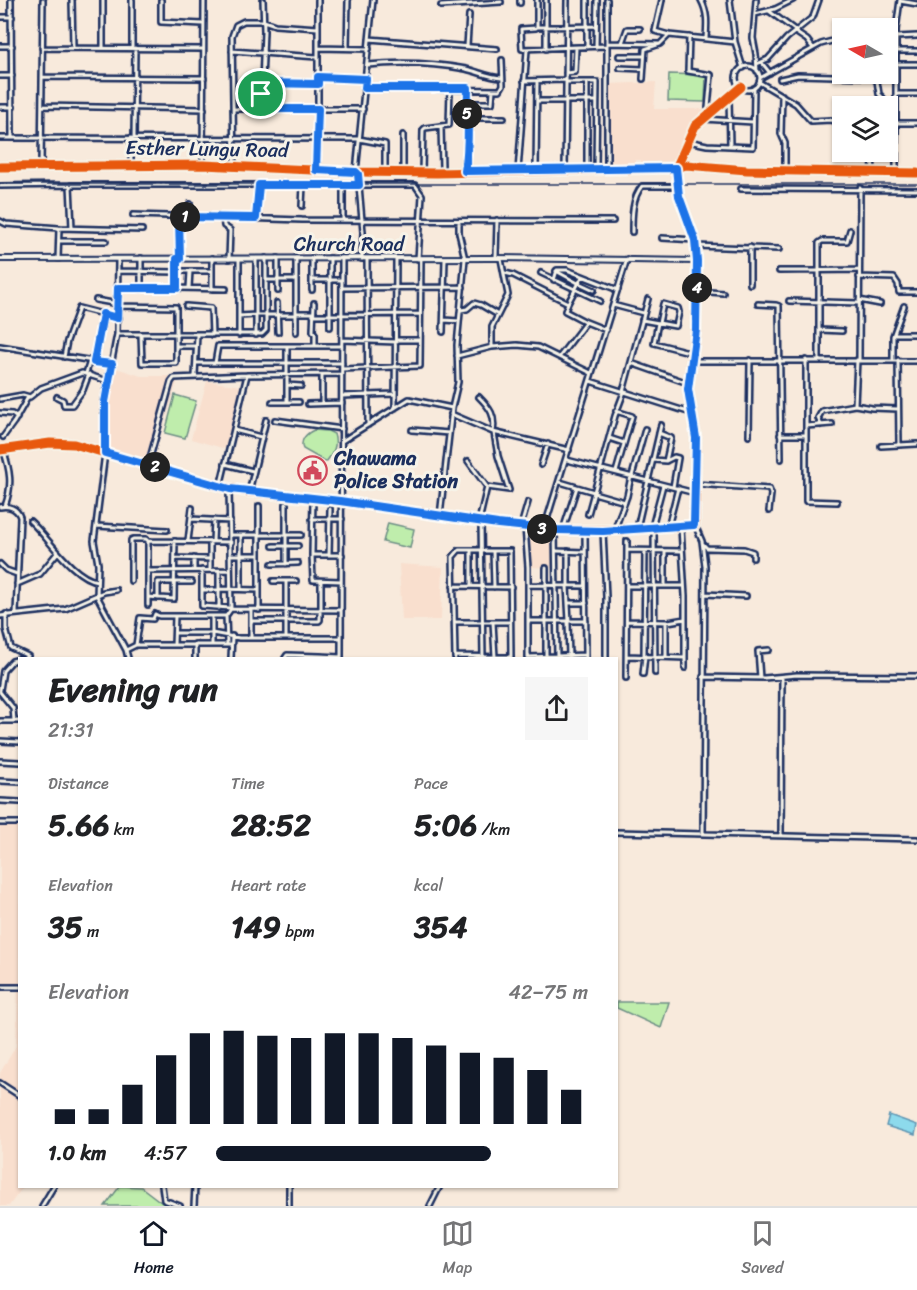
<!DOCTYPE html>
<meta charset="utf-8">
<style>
:root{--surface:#fff;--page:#f6f6f6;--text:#202124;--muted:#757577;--line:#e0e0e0;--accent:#111827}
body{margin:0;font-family:Sriracha,sans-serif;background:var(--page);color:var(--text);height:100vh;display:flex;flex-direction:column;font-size:22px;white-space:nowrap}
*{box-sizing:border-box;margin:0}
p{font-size:20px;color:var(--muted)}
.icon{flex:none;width:33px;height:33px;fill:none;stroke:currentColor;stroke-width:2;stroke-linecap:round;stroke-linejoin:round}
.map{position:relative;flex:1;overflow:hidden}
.drawer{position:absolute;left:18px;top:657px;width:600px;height:531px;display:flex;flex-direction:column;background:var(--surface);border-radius:0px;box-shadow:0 2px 4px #0004}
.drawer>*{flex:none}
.needle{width:39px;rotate:279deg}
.buttons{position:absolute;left:832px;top:18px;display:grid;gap:12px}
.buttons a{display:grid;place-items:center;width:66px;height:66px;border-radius:0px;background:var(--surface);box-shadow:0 2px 4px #0004;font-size:30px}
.pin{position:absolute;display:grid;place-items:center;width:51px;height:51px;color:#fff;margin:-26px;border:3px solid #fff;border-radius:50%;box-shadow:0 2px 6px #0007}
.km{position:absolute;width:30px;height:30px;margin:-15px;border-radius:50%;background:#222;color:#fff;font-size:16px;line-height:30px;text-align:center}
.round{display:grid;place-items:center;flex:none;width:63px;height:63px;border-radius:0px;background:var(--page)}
.overview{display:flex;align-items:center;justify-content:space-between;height:102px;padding:0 30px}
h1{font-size:33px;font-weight:700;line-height:45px}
.stats{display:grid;grid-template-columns:repeat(3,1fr);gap:9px;height:102px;padding:6px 30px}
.stats div{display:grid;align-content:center}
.stats b{font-size:30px;font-weight:700}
.stats small{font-size:16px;font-weight:400}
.stats p{font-size:16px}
.chart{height:168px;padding:12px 30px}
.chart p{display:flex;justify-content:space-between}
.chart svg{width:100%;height:108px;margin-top:6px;stroke:var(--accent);stroke-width:6}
ul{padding:0 30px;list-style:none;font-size:20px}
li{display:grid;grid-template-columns:96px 72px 1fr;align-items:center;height:45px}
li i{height:15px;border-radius:8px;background:var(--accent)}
.menu{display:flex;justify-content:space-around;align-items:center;height:84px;border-top:2px solid var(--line);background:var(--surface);font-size:16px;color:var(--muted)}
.menu a{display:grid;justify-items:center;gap:3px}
.menu .current{color:var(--accent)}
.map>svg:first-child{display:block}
.built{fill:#f9dfce}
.green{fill:#bfedac;stroke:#6d8e85;stroke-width:1.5}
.water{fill:#8ddaec;stroke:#5f96b3;stroke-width:1.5}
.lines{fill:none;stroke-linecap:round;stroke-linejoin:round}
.minor-casing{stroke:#1b2f5e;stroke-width:8}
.tertiary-casing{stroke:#1b2f5e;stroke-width:8}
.minor{stroke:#f7f3e8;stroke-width:3}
.tertiary{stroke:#f7f3e8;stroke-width:4}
.rail{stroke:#1b2f5e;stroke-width:1.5}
.cycleway-casing{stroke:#f7f3e8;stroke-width:13}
.cycleway{stroke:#e8590c;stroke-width:9}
.route-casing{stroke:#fff;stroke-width:12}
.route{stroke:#1a73e8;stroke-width:8}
.labels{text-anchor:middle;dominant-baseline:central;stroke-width:6;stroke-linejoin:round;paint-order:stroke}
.street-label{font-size:20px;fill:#1b2f5e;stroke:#f7f3e8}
.poi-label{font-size:20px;font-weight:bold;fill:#1b2f5e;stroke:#f7f3e8;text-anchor:start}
</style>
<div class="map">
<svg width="917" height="1206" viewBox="0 0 917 1206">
<rect width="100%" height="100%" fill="#f8eadc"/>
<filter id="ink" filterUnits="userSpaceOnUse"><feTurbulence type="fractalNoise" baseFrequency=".0167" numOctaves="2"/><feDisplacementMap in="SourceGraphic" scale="12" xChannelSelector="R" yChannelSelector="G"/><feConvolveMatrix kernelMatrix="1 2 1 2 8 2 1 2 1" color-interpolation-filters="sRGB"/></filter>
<g filter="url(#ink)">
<path class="built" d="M656 82 654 109H704L706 111 691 126 675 164H642L641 160H636L635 164H609V84Z
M113 367 141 376H179L152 462 147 461 146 463 108 452 105 415Z
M207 381 242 386 226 449 191 439Z
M527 528 556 530 555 568 529 567Z
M399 564 443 567 441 620H402Z
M0 825 20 826V1186L23 1187 9 1206H0V1073L16 1046 18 988 0 987Z"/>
<path class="green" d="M669 74 706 75 705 102 668 101Z
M175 395 196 401 185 438 165 433Z
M314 430 328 431 334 434C338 446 333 453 326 462L303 449C299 440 307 433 314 430Z
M388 523 414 529 410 548 383 542Z
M617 1002H669L661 1028 617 1008Z
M120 1186 141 1187 166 1206H105Z"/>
<path class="water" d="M889 1115 917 1125 915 1135 886 1126Z"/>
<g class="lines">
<defs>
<path id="minor" d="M11 0 12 138
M72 0 73 47
M103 0V48
M161 0V22L203 24
M537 0V27L536 28 521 29 522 49 607 46
M587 0V47
M607 0V169
M662 0 655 31 669 35 735 42 743 68
M701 0C708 13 707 24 706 38
M730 0 735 42
M756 0 753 38 756 54 757 71
M900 1 917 4
M520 3V0
M441 6 501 2
M769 11 796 31
M755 14 775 9 793 0
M0 17H12
M537 27 596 26
M795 32 807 40 813 48
M888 32 896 30
M689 37 688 71 711 75 708 108 712 112
M897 37 917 36
M369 39 497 49
M607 43 658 44
M622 43 627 29H640
M0 46H12
M467 46 469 15
M596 47 597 0
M42 48 203 49
M132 48V0
M318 48 369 49
M347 48 348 0
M546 49V0
M232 51 317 57
M898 51H917
M619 56H644
M762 63 770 73
M757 64 768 59 787 38 813 17 819 0
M897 64H917
M367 65C400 62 433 63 466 69 479 72 488 77 502 78
M736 78a12 12 0 1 1 24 0a12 12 0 1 1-24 0Z
M620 68 643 69
M566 73 575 72 576 48
M0 76H12
M42 77 204 78
M318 77 366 79
M760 78 821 44 843 38
M643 79 645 49 660 44 669 35
M780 79 798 75 871 77 877 81 879 94 883 98 879 104 872 103 870 106
M524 81 566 80
M566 82H597L596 169
M759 82 796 104 811 121 831 120 843 125
M263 83 318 84
M365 88 500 90 503 85 502 60
M896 94H917
M782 95 781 134 785 143V171
M729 98 730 146
M537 101H595
M468 103H492L493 90
M43 106 204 109
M0 107H13
M234 109H363
M261 109 264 31 263 0
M467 118H504
M703 119 753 122
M896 123H917
M403 135V172
M0 138 359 139
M134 138 135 48
M359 139 385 144V171
M688 141 707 145 753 147 754 88
M872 152 873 172
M131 165V138
M203 165 204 0
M41 166 43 0
M234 166 232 36 236 25 244 21H264L275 25 318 28
M676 168 695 126 741 87
M316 169 318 138V0
M565 170 567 0
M587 170V82
M465 171C470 143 467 117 468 88
M518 171 527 50
M536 171 537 81
M422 172 423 130 425 128 449 125 450 88
M896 172V30L900 0
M437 173 442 168 441 127
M0 186 70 185
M343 186V220
M741 189 917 190
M302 206 303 185
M133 215 302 220 613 221
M179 217 180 259
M189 217 190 204
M223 217 224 226 230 230 229 259
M256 218 259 185
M0 221 6 224 59 228 142 230
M72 228 70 185H415L422 195 418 259
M632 232C632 216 632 198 642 186H677
M662 238 695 240
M59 241H106
M696 246 779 249
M496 257 497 220
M212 258V289
M58 259 59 228
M118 259 117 334 104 402 105 453 94 541 98 564 97 596 126 650 128 658
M256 259V315H296
M362 259 363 232 358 174 356 172 373 0
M367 259 368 425
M119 271 177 272
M177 271H212
M556 271 578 283
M779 271 859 270
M505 273 513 275 568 303 565 311 586 322
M541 273 600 301
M859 277 894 278 898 284 899 292H917
M267 280H296
M312 280H342
M554 280 557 270H567L618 290
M579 283 594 290
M750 284V247
M118 288H177V259
M177 288 226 289
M189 288 190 271
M342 288 463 287
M141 289V258
M312 290V258
M278 291V258
M697 291 723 293
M96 300 118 304
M859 300 880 304
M789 301 859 303
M277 303 278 332
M314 303 313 331 315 334V346
M568 303 582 277
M758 304 776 305 779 306 781 459
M613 305 643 313
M118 306 176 307V363H142L141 335
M186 306 211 308 212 335
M461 310 467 309 474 303 481 305 498 315
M296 313H313
M313 315 420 314
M239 316 256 315V335
M444 320 459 321
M642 320 675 326H676L679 312 678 308 663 304 659 323
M658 323 654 343 693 353
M330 327V258
M820 330 842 331
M296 332V258
M443 332 445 259
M117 334H262L266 330V258
M894 334H917
M239 335V259
M342 340 396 342
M396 340H420
M0 346 112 364
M177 346H196
M287 346V402
M492 347 517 345 538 347 591 373
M457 356 492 347V327L508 295 501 259
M560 356 586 322 606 330
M64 357 67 341 79 308 118 318
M893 359V336L904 306
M806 360V501L837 502
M819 360V243L822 241H847L850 230
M859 360 860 188
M898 360 899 445
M691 361H917
M94 362 103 314
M196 363H342
M215 363 218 346H342
M631 363 688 383
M342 369 420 366 421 259
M86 373 90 361
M195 376 197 335
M590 381 691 413
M287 385 301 386
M623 392 648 299
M342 396 394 394
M57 397 63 400 64 405H72L83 390 89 374
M479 397C490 408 496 416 493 432
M0 399 23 395 30 397 41 388 82 373 108 381
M272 402H299
M322 403V375
M308 404 342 403
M855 405 857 360
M395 408 396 259
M0 413 12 414 17 418
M451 414 493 432 569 450
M275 420 342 429
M821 425 818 418 822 411 855 405 872 408 898 409
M806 426 832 424
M234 430 261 437
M412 430 449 433
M659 433 671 438 666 461
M780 435H805
M749 436 750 360
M3 437 14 422 28 397
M609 438 624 443
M342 441 409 399 452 408
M881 446 917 444
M3 449C10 470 13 485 5 506
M567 460 695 493
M654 460 666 461 674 457 678 458 673 487
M468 461 487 487 479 521
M225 464 253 471
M148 465 171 382 174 378 247 375 342 374
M541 465 548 444
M616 472 632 416 616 411
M632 476 645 429
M560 482 594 492
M696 484 769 489 771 494 769 511
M220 487 247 375
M487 487 509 490 498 456 494 433
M229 489 231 609 341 610
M249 492 266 420
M594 493 625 502
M313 498 312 555H342
M286 504V564
M0 507C8 505 17 508 20 517L16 613
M588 514 615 416 624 392
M440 516 452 408 458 382 457 345 465 259 459 233V221
M191 519 230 521
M312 519H342
M30 521C48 537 73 578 97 581
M481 522 483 658
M695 525 702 541 705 566 703 834
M97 526 167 530
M521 526 528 502
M525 527 528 567V658
M652 527 663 485
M668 527 678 488
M637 528 661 425
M681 528 685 596V668
M544 529 627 259
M654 529 655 673
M555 530 557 658
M563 530 577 487
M585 530 586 658
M603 531 606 597V658
M614 531 627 496 631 476
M231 535H301
M241 535V589
M148 541 231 542
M188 541 192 508
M213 541 214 520
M703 544 707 548 744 549 753 552V558
M273 546H298
M471 550V586
M627 550 682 551
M482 551H510L511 658
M493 551 494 587
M557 551 585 552
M568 551V585
M230 555H258
M312 555 313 580 341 581
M329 555 330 509
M175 558 210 559
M0 564 6 570 17 574
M272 564 298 563
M194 570V558
M202 570V606L230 608
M210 570V542
M149 571 230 570
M219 571V608
M131 581V540L133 539H146L148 541V605
M273 581H296
M286 581V638
M321 581V610
M17 584 40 574 58 552
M528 585 585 586
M453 586 511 587
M567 586 569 621
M627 586H684
M665 586V552
M219 589 258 590
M202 590H219
M705 594 746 596
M148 597 174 599 175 541
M158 598V582H192
M568 603H586
M251 610V638
M259 610V506
M6 614V629L11 648 28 656 25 658
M0 616 65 609 104 592 116 590
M251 621H319L320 620V611
M529 621H586
M568 621 569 658
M627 621 668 622 685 619
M455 622H510
M493 622 495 657
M666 622V657
M175 633H212L239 638H341
M195 644V658
M212 644V616
M227 644 226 616 231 609
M136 645 140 618 153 619 155 614 159 616H226
M174 645 175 616
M126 650 136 645H231
M320 656 341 657
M455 656 511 657
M627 656 685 658
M644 656 645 551
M528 657 586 655
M231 658 232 636
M285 658 287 655 320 656V658
M341 658 342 258
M455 658 453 557 459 550H482
M546 658V568
M643 674 645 656
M703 677 764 678 797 675 917 676
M626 678 627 541
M760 678 758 651 769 650
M0 690 3 671 12 661 20 659
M0 692 13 708 14 721
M0 721H20
M0 741 20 742
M0 761 20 762
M0 781 20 782
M0 801 20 802
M0 823H20
M616 832 917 839
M781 835 782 677
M0 987H20
M0 1083 20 1096
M162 1186 164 1200 180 1206
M42 1206 54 1186
M194 1206 195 1186
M289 1206V1186
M430 1206 440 1186"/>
<path id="tertiary" d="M0 167 203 165 356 172 437 173 676 168 686 165 747 170 917 173
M0 259 496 258 697 261
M0 450 50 443 74 444 222 487 249 492 340 501 498 524 557 530H623L695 525 696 438 688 389 696 330 697 261 695 240 679 196 676 168"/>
</defs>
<use href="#minor" class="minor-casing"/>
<use href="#tertiary" class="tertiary-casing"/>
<use href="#minor" class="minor"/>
<use href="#tertiary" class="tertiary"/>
<path class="rail" d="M0 184H917"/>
<defs>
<path id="cycleway" d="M0 167 203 165 356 172 437 173 676 168 686 165 747 170 917 173
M0 450 50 443 74 444 222 487 249 492 340 501 498 524 557 530H623L695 525 696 438 688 389 696 330 697 261 695 240 679 196 676 168 695 126 741 87"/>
</defs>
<use href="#cycleway" class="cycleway-casing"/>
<use href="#cycleway" class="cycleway"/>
</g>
</g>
<g class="lines" filter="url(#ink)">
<defs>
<path id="route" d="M318 77 366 79 365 88H468C467 117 470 143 465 171L676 168 679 196 695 240 697 261 696 330 688 389 696 438 694 525 603 531 557 530 498 524 340 501 230 489 105 453V402L112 364 94 362 103 314 117 318 118 288H177V259H180L179 217 256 218 259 185H359L358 174 356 172 316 170 318 109H261L262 83 318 84Z"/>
</defs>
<use href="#route" class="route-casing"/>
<use href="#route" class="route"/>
</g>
<defs>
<symbol id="civic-ring" viewBox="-11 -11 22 22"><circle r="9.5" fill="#f7f3e8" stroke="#d1495b" stroke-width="1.5"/><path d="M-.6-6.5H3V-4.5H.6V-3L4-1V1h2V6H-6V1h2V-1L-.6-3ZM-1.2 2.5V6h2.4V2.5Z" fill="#d1495b"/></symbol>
</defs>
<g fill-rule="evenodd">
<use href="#civic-ring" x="296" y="454" width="33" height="33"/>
</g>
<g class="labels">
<g class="street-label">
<text transform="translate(207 149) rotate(1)">Esther Lungu Road</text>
<text x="349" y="244">Church Road</text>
</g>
<g class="poi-label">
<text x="334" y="458">Chawama<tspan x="334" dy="23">Police Station</tspan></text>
</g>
</g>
</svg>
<div class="buttons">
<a><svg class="needle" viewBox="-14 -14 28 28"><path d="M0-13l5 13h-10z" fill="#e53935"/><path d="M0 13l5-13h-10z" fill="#757577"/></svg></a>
<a><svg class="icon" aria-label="layers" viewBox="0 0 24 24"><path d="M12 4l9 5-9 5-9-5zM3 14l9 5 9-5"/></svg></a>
</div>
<div class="pin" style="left:261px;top:94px;background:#1e9e55"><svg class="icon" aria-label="arrive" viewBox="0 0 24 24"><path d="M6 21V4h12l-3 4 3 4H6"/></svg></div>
<b class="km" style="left:185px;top:217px">1</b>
<b class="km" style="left:155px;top:467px">2</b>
<b class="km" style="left:542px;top:529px">3</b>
<b class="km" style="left:697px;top:288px">4</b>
<b class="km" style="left:467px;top:114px">5</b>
<section class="drawer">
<div class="overview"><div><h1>Evening run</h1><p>21:31</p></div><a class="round"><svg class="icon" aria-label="share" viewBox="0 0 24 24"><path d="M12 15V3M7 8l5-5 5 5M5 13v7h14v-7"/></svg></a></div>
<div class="stats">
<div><p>Distance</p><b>5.66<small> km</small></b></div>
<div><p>Time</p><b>28:52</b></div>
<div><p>Pace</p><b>5:06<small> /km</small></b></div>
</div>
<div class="stats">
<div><p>Elevation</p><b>35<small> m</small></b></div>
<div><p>Heart rate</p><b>149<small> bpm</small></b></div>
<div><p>kcal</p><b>354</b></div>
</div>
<div class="chart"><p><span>Elevation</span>42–75 m</p>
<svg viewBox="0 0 160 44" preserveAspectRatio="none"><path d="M5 44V38M15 44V38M25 44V28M35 44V16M45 44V7M55 44V6M65 44V8M75 44V9M85 44V7M95 44V7M105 44V9M115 44V12M125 44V15M135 44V17M145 44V22M155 44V30"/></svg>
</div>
<ul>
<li><b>1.0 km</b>4:57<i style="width:74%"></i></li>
</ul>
</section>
</div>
<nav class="menu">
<a class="current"><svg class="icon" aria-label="home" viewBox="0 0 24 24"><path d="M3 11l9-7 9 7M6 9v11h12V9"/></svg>Home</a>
<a><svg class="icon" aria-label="map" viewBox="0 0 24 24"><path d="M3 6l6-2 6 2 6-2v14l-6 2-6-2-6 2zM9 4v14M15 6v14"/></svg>Map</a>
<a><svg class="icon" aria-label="saved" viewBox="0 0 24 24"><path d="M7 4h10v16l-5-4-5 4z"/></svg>Saved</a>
</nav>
